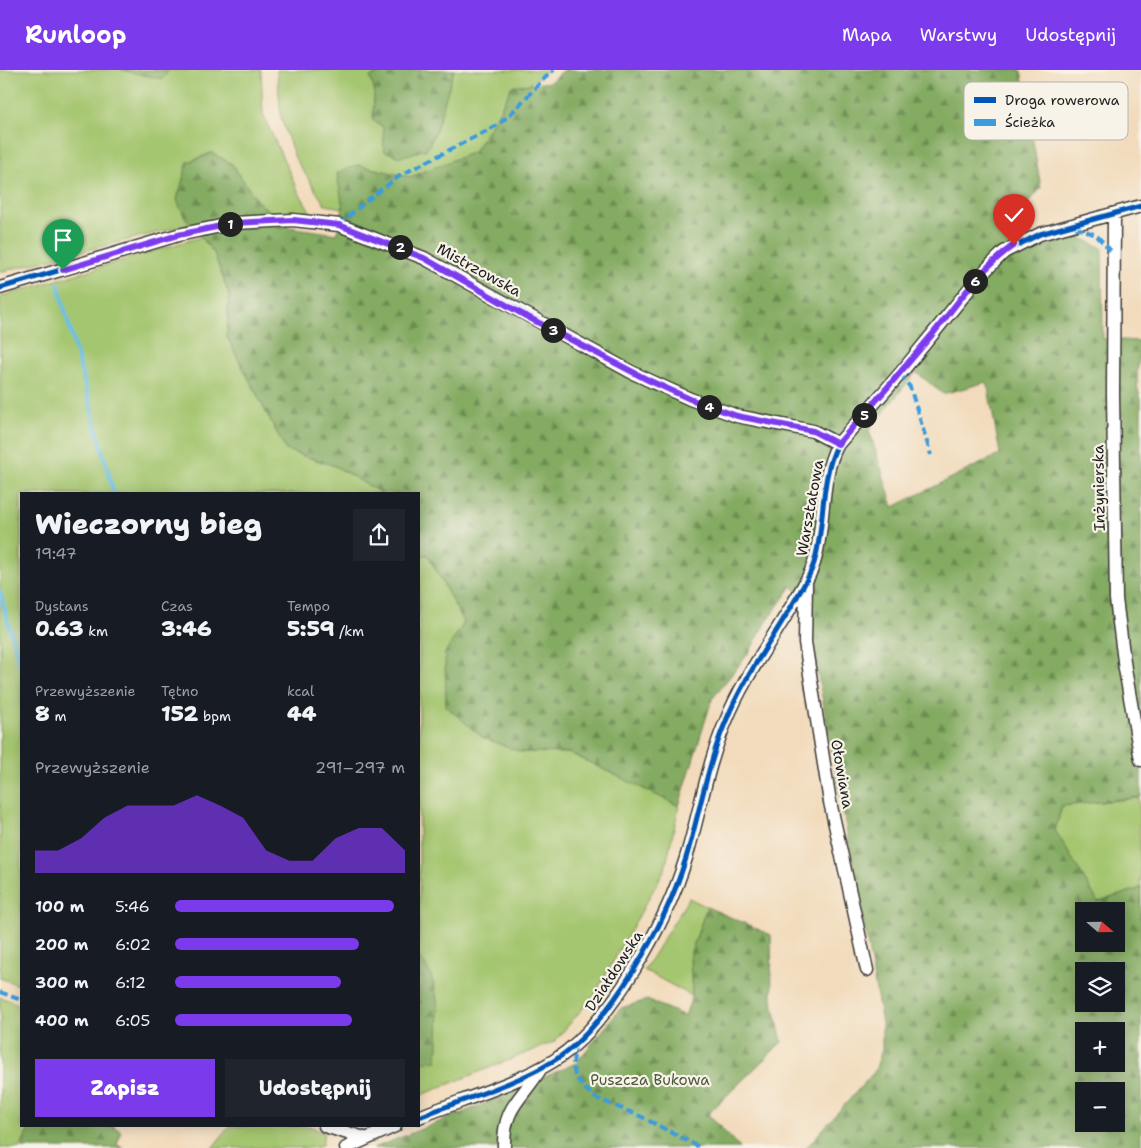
<!DOCTYPE html>
<html lang="pl">
<meta charset="utf-8">
<style>
:root{--surface:#171b24;--page:#20242c;--text:#f1f3f6;--muted:#9ea1a6;--accent:#7c3aed}
body{margin:0;font-family:"Shantell Sans",sans-serif;background:var(--page);color:var(--text);height:100vh;display:flex;flex-direction:column;font-size:19px;white-space:nowrap}
*{box-sizing:border-box;margin:0}
p{font-size:16px;color:var(--muted)}
.icon{flex:none;width:28px;height:28px;fill:none;stroke:currentColor;stroke-width:2;stroke-linecap:round;stroke-linejoin:round}
.map{position:relative;flex:1;overflow:hidden}
.drawer{position:absolute;left:20px;top:422px;width:400px;height:635px;display:flex;flex-direction:column;background:var(--surface);border-radius:0px;box-shadow:0 2px 12px #0003}
.drawer>*{flex:none}
.needle{width:32px;rotate:110deg}
.buttons{position:absolute;left:1075px;top:832px;display:grid;gap:10px}
.buttons a{display:grid;place-items:center;width:50px;height:50px;border-radius:0px;background:var(--surface);box-shadow:0 2px 12px #0003;font-size:25px}
.pin{position:absolute;display:grid;place-items:center;width:42px;height:42px;color:#fff;margin:-51px -21px;border-radius:50% 50% 50% 0;rotate:-45deg;box-shadow:0 0 5px #0007}
.pin .icon{rotate:45deg}
.km{position:absolute;width:25px;height:25px;margin:-12px;border-radius:50%;background:#222;color:#fff;font-size:14px;line-height:25px;text-align:center}
.round{display:grid;place-items:center;flex:none;width:52px;height:52px;border-radius:0px;background:var(--page)}
.head{display:flex;align-items:center;justify-content:space-between;height:85px;padding:0 15px}
h1{font-size:28px;font-weight:800;line-height:38px}
.figures{display:grid;grid-template-columns:repeat(3,1fr);gap:8px;height:85px;padding:5px 15px}
.figures div{display:grid;align-content:center}
.figures b{font-size:21px;font-weight:800}
.figures small{font-size:14px;font-weight:400}
.figures p{font-size:14px}
.chart{height:140px;padding:10px 15px}
.chart p{display:flex;justify-content:space-between}
.chart svg{width:100%;height:90px;margin-top:5px;fill:var(--accent);opacity:.7}
.cta{display:flex;gap:10px;margin-top:auto;padding:10px 15px}
.cta a{flex:1;height:58px;border-radius:0px;background:var(--accent);color:#fff;font-size:20px;font-weight:800;line-height:58px;text-align:center}
.cta a+a{background:var(--page);color:var(--text)}
ul{padding:0 15px;list-style:none;font-size:16px}
li{display:grid;grid-template-columns:80px 60px 1fr;align-items:center;height:38px}
li i{height:12px;border-radius:6px;background:var(--accent)}
header{display:flex;align-items:center;gap:30px;box-sizing:border-box;height:70px;padding:0 25px;background:var(--accent);color:#fff}
header strong{font-size:24px}
nav{display:flex;gap:28px;margin-inline-start:auto;font-size:18px}
.map>svg:first-child{display:block}
.green{fill:#a5c66f;stroke:#607146}
.forest{fill:url(#forest-firs);stroke:#50643f;fill-rule:evenodd}
.lines{fill:none;stroke-linecap:round;stroke-linejoin:round}
.stream{stroke:#6bbfe7;stroke-width:4}
.minor-casing{stroke:#3c3934;stroke-width:15}
.minor{stroke:#fff;stroke-width:12}
.quiet{stroke:#3c9bdf;stroke-width:4;stroke-dasharray:8 4;stroke-linecap:butt}
.cycleway-casing{stroke:#f7f3e8;stroke-width:8}
.cycleway{stroke:#0057b8;stroke-width:5}
.route-casing{stroke:#fff;stroke-width:10}
.route{stroke:#7c3aed;stroke-width:6}
.labels{text-anchor:middle;dominant-baseline:central;stroke-width:4.5;stroke-linejoin:round;paint-order:stroke}
.street-label{font-size:15px;fill:#1c1c1c;stroke:#f7f3e8}
.park-label{font-size:15px;fill:#4c5839;stroke:#f7f3e8}
.key{fill:#f7f3e8;stroke:#b5b2ab;stroke-width:1}
.key-label{font-size:14px;fill:#1c1c1c}
</style>
<header>
<strong>Runloop</strong>
<nav><a>Mapa</a><a>Warstwy</a><a>Udostępnij</a></nav>
</header>
<div class="map">
<svg width="1141" height="1078" viewBox="0 0 1141 1078">
<defs>
<pattern id="forest-firs" width="22" height="20" patternUnits="userSpaceOnUse" patternTransform="scale(1.25)"><rect width="22" height="20" fill="#84ab62"/><path d="M5 1l3.5 6h-7zM16 11l3.5 6h-7z" fill="#6b8a50"/></pattern>
</defs>
<rect width="100%" height="100%" fill="#f7f3e8"/>
<filter id="ink" filterUnits="userSpaceOnUse"><feTurbulence type="fractalNoise" baseFrequency=".02" numOctaves="2"/><feDisplacementMap in="SourceGraphic" scale="10" xChannelSelector="R" yChannelSelector="G"/><feConvolveMatrix kernelMatrix="1 2 1 2 8 2 1 2 1" color-interpolation-filters="sRGB"/></filter>
<filter id="wash" filterUnits="userSpaceOnUse"><feTurbulence type="fractalNoise" baseFrequency=".0096" numOctaves="4" result="noise"/><feDisplacementMap in="SourceGraphic" scale="20" xChannelSelector="R" yChannelSelector="G"/><feGaussianBlur stdDeviation="1.12" result="paint"/><feColorMatrix in="noise" values="0 0 0 0 0 0 0 0 0 0 0 0 0 0 0 0 0 1.4 0 .05"/><feComposite in="paint" operator="in"/></filter>
<g filter="url(#wash)">
<rect width="100%" height="100%" fill="#f2dbbc"/>
<path class="green" d="M0 0H261L263 45 298 121 313 146 271 143 257 132 232 94 211 83 188 92 177 130 191 154 0 202Z
M277 0H547L529 14 512 16 498 44 474 82 410 107 357 95 343 138 325 135 295 88 281 48Z
M201 167 214 183 229 225 227 267 286 380 335 396 383 424H21V916L0 908V227Z
M419 485H428L464 553 445 583 521 682 570 683 679 736 665 799 595 924 554 972 419 1026Z
M1139 728 1141 818 1098 832 1055 761 1062 736Z
M689 828 707 837 690 885 692 926 644 900Z
M0 927 21 935V1056H31L20 1078H0Z
M230 1056H309L324 1063 322 1075 317 1078H212Z"/>
<path class="forest" d="M121 0H169L162 9Z
M389 0H454L436 61 427 79 400 87 384 81 383 57 373 51 374 19 370 7Z
M564 0H1021L1041 118 1005 161 1020 186 1075 165 1102 178 1103 269 1141 271C1141 290 1132 310 1141 329V727L1062 736 1055 760 1098 832 1141 818V1078H806L875 1001 882 979V953L812 572 809 534 792 516 769 548 748 584 712 629 679 736 570 683 521 682 483 668 446 636 445 583 464 553 428 485H419V424H383L335 396 286 380 227 267 229 225 214 183 184 146 177 130 188 92 212 83 232 94 257 131 289 157 337 164 343 138 337 103 357 95 410 107 474 82 498 44 512 16 550 12ZM916 302 943 324 987 312 1000 384 893 437 869 360ZM1084 841H1116V874H1084ZM1084 901H1116V934H1084ZM1084 961H1116V994H1084ZM1084 1021H1116V1054H1084Z
M707 837 771 865 772 929 782 972 708 1044 740 1078H374L489 1032 576 993 621 938 647 930 685 946 692 926 690 885Z
M419 888C443 910 439 961 437 991L419 992Z
M31 1056H112L121 1061 117 1075 124 1078H22Z"/>
<g class="lines">
<path class="stream" d="M58 214 114 424
M0 522 21 600"/>
</g>
</g>
<g filter="url(#ink)">
<g class="lines">
<defs>
<path id="minor" d="M1114 144 1113 324 1116 529 1125 599 1141 690
M0 218 178 165 235 153 293 150 339 155 424 188 631 302 690 329 737 346 813 361 838 374
M806 514 805 572 817 650 830 732 867 900
M419 1047C461 1030 517 1014 555 990 611 954 667 851 686 788 700 742 707 695 726 651 742 611 769 574 791 537 799 523 809 509 814 493 826 454 819 409 838 374L900 304 979 207 1004 182 1040 164 1141 136
M325 1056 364 1068
M346 1078 395 1056
M504 1078C503 1035 522 1030 541 998"/>
</defs>
<use href="#minor" class="minor-casing"/>
<use href="#minor" class="minor"/>
<path class="quiet" d="M339 155 366 131 401 105 496 56C518 40 533 17 554 0
M1075 157 1096 165 1113 183
M900 304 910 317 931 385
M0 922 21 930
M575 974 573 995 575 1006 583 1017 596 1028 642 1047 701 1078"/>
<defs>
<path id="cycleway" d="M0 218 178 165 235 153 293 150 339 155 424 188 631 302 690 329 737 346 813 361 838 374
M419 1047C461 1030 517 1014 555 990 611 954 667 851 686 788 700 742 707 695 726 651 742 611 769 574 791 537 799 523 809 509 814 493 826 454 819 409 838 374L900 304 979 207 1004 182 1040 164 1141 136"/>
</defs>
<use href="#cycleway" class="cycleway-casing"/>
<use href="#cycleway" class="cycleway"/>
</g>
</g>
<g class="lines" filter="url(#ink)">
<defs>
<path id="route" d="M63 200 178 165 235 153 293 150 339 155 424 188 522 244 648 310 690 329 737 346 813 361 838 374C870 338 901 302 931 266 957 235 980 198 1014 175"/>
</defs>
<use href="#route" class="route-casing"/>
<use href="#route" class="route"/>
</g>
<g class="labels">
<g class="street-label">
<text transform="translate(479 200) rotate(29)">Mistrzowska</text>
<text transform="translate(1099 418) rotate(-91)">Inżynierska</text>
<text transform="translate(810 438) rotate(-80)">Warsztatowa</text>
<text transform="translate(842 704) rotate(80)">Ołowiana</text>
<text transform="translate(614 901) rotate(-57)">Działdowska</text>
</g>
<g class="park-label">
<text x="650" y="1010">Puszcza Bukowa</text>
</g>
</g>
<rect x="964" y="12" width="164" height="58" rx="8" class="key"/>
<rect x="974" y="27" width="22" height="6" fill="#0057b8"/>
<rect x="974" y="49" width="22" height="7" fill="#3c9bdf"/>
<g class="key-label">
<text x="1005" y="35">Droga rowerowa</text>
<text x="1005" y="57">Ścieżka</text>
</g>
</svg>
<div class="buttons">
<a><svg class="needle" viewBox="-14 -14 28 28"><path d="M0-13l5 13h-10z" fill="#e53935"/><path d="M0 13l5-13h-10z" fill="#9ea1a6"/></svg></a>
<a><svg class="icon" aria-label="layers" viewBox="0 0 24 24"><path d="M12 4l9 5-9 5-9-5zM3 14l9 5 9-5"/></svg></a>
<a>+</a>
<a>−</a>
</div>
<div class="pin" style="left:63px;top:200px;background:#1e9e55"><svg class="icon" aria-label="arrive" viewBox="0 0 24 24"><path d="M6 21V4h12l-3 4 3 4H6"/></svg></div>
<div class="pin" style="left:1014px;top:175px;background:#d93025"><svg class="icon" aria-label="check" viewBox="0 0 24 24"><path d="M5 12l5 5 9-10"/></svg></div>
<b class="km" style="left:230px;top:154px">1</b>
<b class="km" style="left:400px;top:177px">2</b>
<b class="km" style="left:553px;top:260px">3</b>
<b class="km" style="left:709px;top:337px">4</b>
<b class="km" style="left:864px;top:345px">5</b>
<b class="km" style="left:975px;top:211px">6</b>
<section class="drawer">
<div class="head"><div><h1>Wieczorny bieg</h1><p>19:47</p></div><a class="round"><svg class="icon" aria-label="share" viewBox="0 0 24 24"><path d="M12 15V3M7 8l5-5 5 5M5 13v7h14v-7"/></svg></a></div>
<div class="figures">
<div><p>Dystans</p><b>0.63<small> km</small></b></div>
<div><p>Czas</p><b>3:46</b></div>
<div><p>Tempo</p><b>5:59<small> /km</small></b></div>
</div>
<div class="figures">
<div><p>Przewyższenie</p><b>8<small> m</small></b></div>
<div><p>Tętno</p><b>152<small> bpm</small></b></div>
<div><p>kcal</p><b>44</b></div>
</div>
<div class="chart"><p><span>Przewyższenie</span>291–297 m</p>
<svg viewBox="0 0 160 44" preserveAspectRatio="none"><path d="M0 44V33L10 33L20 27L30 17L40 11L50 11L60 11L70 6L80 11L90 17L100 33L110 38L120 38L130 27L140 22L150 22L160 33V44z"/></svg>
</div>
<ul>
<li><b>100 m</b>5:46<i style="width:95%"></i></li>
<li><b>200 m</b>6:02<i style="width:80%"></i></li>
<li><b>300 m</b>6:12<i style="width:72%"></i></li>
<li><b>400 m</b>6:05<i style="width:77%"></i></li>
</ul>
<div class="cta"><a>Zapisz</a><a>Udostępnij</a></div>
</section>
</div>
